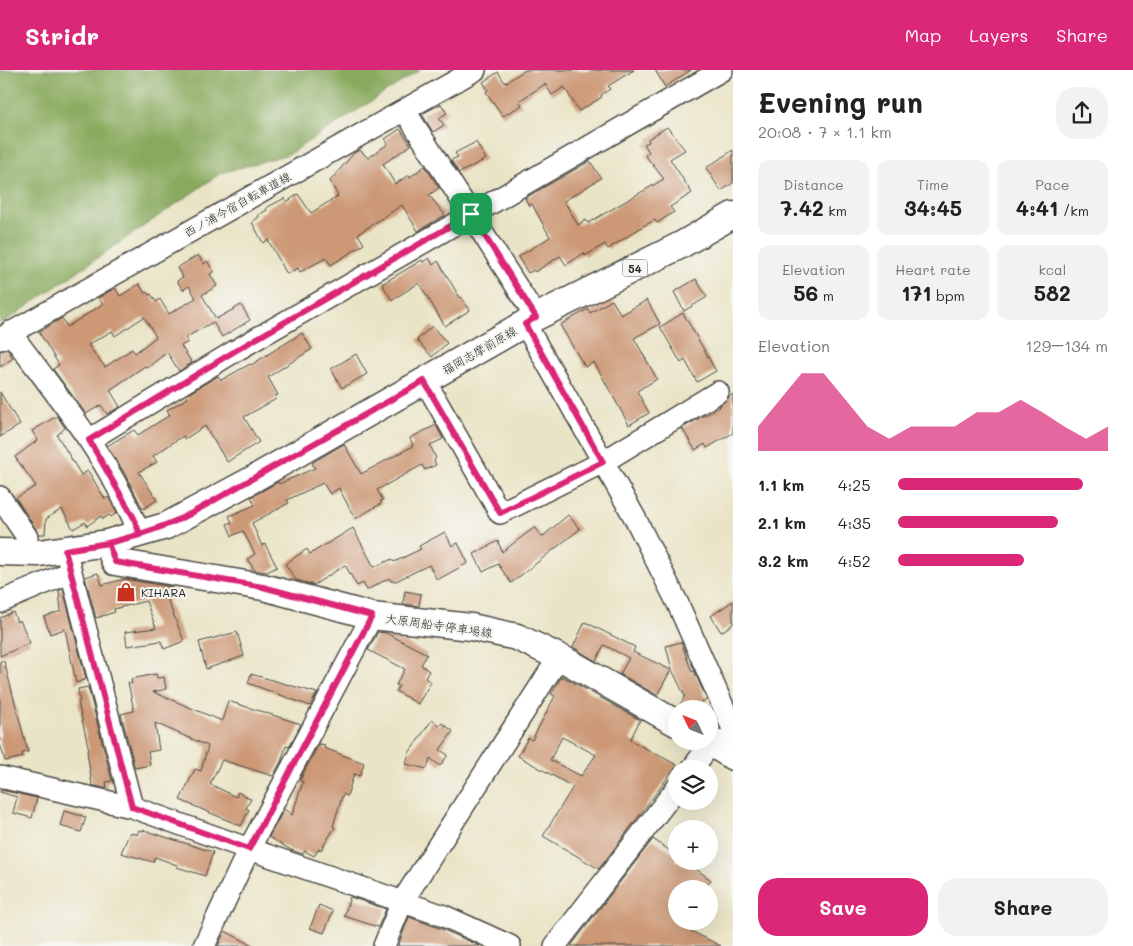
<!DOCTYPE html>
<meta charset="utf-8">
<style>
:root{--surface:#fff;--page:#f2f2f2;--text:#222;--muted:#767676;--accent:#db2777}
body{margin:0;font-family:Mali,"Klee One",sans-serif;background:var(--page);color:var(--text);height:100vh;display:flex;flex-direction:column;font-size:19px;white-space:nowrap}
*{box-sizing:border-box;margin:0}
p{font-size:16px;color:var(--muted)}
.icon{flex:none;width:28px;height:28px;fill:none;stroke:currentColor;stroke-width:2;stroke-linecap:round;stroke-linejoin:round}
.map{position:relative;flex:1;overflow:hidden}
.sheet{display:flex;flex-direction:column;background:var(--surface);width:400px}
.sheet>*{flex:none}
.needle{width:32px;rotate:313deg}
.buttons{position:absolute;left:668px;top:630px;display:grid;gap:10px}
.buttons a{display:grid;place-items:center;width:50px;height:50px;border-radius:50%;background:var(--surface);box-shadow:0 5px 20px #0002;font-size:25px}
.pin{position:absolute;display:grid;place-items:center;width:42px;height:42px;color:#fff;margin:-21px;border-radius:10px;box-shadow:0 2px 8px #0006}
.round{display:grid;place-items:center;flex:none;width:52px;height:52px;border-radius:20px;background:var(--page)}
.headline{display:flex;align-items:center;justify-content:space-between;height:85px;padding:0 25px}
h1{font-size:28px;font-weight:700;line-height:38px}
.figures{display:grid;grid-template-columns:repeat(3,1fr);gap:8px;height:85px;padding:5px 25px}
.figures div{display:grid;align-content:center;border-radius:12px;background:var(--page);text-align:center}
.figures b{font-size:21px;font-weight:700}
.figures small{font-size:14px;font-weight:400}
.figures p{font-size:14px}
.chart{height:140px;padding:10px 25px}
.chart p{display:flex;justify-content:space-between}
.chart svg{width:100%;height:90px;margin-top:5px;fill:var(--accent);opacity:.7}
.action{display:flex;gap:10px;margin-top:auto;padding:10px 25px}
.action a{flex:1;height:58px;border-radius:20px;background:var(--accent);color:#fff;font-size:20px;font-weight:700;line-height:58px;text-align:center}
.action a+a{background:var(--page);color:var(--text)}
ul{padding:0 25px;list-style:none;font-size:16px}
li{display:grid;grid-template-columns:80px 60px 1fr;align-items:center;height:38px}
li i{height:12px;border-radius:6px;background:var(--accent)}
header{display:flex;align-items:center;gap:30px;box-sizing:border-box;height:70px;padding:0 25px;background:var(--accent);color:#fff}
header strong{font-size:24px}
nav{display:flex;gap:28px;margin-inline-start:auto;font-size:18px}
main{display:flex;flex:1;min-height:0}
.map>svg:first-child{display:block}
.forest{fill:#89aa5d;stroke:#5a6a44}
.building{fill:#cc9876;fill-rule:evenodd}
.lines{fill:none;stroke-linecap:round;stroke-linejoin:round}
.minor-casing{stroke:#484742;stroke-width:24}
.major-casing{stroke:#484742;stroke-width:29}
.minor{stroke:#fff;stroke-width:21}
.major{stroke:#fff;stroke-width:26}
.route-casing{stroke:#fff;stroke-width:10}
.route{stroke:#db2777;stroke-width:6}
.labels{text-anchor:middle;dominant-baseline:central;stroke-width:4;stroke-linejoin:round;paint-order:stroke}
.shield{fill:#f6f6f2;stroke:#686867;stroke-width:1}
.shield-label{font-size:11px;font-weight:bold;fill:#2b2b2b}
.street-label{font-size:12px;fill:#2b2b2b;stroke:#f6f6f2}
.poi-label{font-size:12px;fill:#2b2b2b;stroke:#f6f6f2;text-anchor:start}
</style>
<header>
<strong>Stridr</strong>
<nav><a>Map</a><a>Layers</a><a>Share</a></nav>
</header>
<main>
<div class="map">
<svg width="733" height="876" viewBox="0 0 733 876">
<rect width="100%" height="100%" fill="#f6f6f2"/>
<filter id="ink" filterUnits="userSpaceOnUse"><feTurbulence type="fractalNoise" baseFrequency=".02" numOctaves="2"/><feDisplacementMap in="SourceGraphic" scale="10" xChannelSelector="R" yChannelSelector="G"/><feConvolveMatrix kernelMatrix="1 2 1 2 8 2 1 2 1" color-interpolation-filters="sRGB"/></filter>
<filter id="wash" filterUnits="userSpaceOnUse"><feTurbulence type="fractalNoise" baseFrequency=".0096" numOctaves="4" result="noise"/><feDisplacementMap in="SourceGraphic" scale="20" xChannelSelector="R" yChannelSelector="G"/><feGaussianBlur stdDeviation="1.12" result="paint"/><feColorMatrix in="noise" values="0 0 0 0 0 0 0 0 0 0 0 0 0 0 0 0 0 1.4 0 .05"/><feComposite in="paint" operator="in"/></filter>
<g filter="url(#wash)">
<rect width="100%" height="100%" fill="#eae4c6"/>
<path class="forest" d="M0 0H420L289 84 221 103 0 255Z"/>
<g id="blocks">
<path class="building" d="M525 0H634L608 16 610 19 601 25 602 27 579 41 564 17 552 25 545 14 519 31 522 35 503 46 486 22 488 20 483 12 498 2 505 13Z
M655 0H691L665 17Z
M441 34 447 43 439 48 444 55 433 62 422 44Z
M667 57 685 80 670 89 692 123 670 137 674 142 657 153 655 150 645 155 608 179 605 174 585 186 584 183 566 195 560 186 535 202 534 200 528 203 518 187 550 167 532 134 529 136 525 128 590 91 601 108 564 131 578 155 586 150 588 153 664 109 645 85 649 82 644 74 649 72 648 69Z
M400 59 411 75 383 94 395 114 409 105 410 107 425 96 439 118 429 125 445 145 418 161 402 135 358 164 364 174 331 195 326 188 300 202 298 198 287 204 268 170 263 173 252 152 259 147 258 145 267 140 266 138 285 128 287 132 298 124 311 143 338 126 330 111 354 83 360 80 368 88 388 74 385 69Z
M476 72 486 89 459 103 451 90 458 87 455 83Z
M733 80V113L721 121 706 98Z
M198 185 204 194 207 191 214 202 210 204 217 216 202 225 216 249 241 235 250 250 222 267 213 252 185 268 188 272 181 276 192 293 179 301 167 282 147 298 145 296 110 320 120 337 107 344 101 335 86 344 53 299 59 295 39 262 62 248 67 257 103 234 98 228 115 218 120 226 139 214 145 223 147 222 149 225 151 224 156 232 160 229 169 244 196 228 189 216 183 220 177 211 183 207 177 198ZM144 247 156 267 135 283 132 279 105 297 88 275 112 261 115 266Z
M429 188 433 195 438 191 460 228 461 227 470 240 445 256 419 213 392 230 382 214 422 190 423 192Z
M696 209 707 227 684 241 674 222Z
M612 230 621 245 647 230 660 254 634 268 657 309 637 321 649 343 629 355 594 292 585 297 560 255 588 239 590 243Z
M683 243 716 301 697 312 685 290 681 293 660 257Z
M432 256 447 273 432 287 417 270Z
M302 263 312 279 268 307 278 325 275 326 276 329 244 347 259 372 227 392 205 356 185 369 183 366 153 386 157 392 139 402 157 430 143 439 125 404 107 376 134 360 138 365 170 345 167 340 188 328 186 325 218 306 221 310 250 294 251 295Z
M7 279 13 288 0 297V281Z
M356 284 367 304 342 318 331 299Z
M0 322 20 355 0 367Z
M733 324V363L707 378 705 374 695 380 682 358 720 337 719 336Z
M57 346 65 358 57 365 81 405 88 401 105 429 108 427 117 443 111 447 109 445 103 449 101 446 87 456 85 452 73 459 62 439 46 449 45 464H39L16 428 36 416 15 387 38 370 32 361Z
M436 355 443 369 430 375 436 388 434 390 436 395 425 400 422 395 377 420 383 430 380 431 382 433 355 449 339 418 330 424 323 413 287 430 289 433 252 453 262 476 265 474 277 497 267 502 254 500 248 489 255 484 243 461 232 466 227 454 232 452 229 446 255 435 251 427 278 412 279 414 315 398 312 393 344 374 361 404 413 376 410 368Z
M568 445 580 459 511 513 498 494 483 502 474 484 498 471 502 482 535 457 542 467Z
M353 458 374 497 392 489 394 492 421 479 419 476 445 462 452 476 458 473 468 493 437 510 429 495 396 511H391L389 508 367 520 363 513 357 516 345 495 314 515 296 510 285 494 307 479 310 484Z
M98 503 102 515 124 509 172 517 168 531 184 571 164 579 161 571 127 576 125 562 156 558 146 531 114 539 115 542 96 548 85 507Z
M63 519 86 609 76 613 65 559 50 564 44 547 61 541 59 521Z
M405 521 421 524 419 536 403 534Z
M733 531V554L721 562 711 546Z
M13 542 17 552 20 550 30 573 0 586V548Z
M585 552 635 577 633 582 671 600 657 625 620 604 629 588 604 575 596 591 573 577Z
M237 562 244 586 206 599 199 572Z
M378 562 386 563 427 584 421 595 429 601 425 608 431 612 418 634 396 621 399 616 396 615 405 599 368 580Z
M681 572 692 602 694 601 707 630 702 632 698 639 679 637 685 626 672 600 666 576Z
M0 591H4L28 682 22 683 23 687 5 691 0 673Z
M156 604 157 608 164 607 166 619 153 622 222 651 228 631 301 654 289 677 286 676 281 692 273 706 222 690 210 714 236 727 238 722 251 729 246 738 249 740 241 756 180 730 195 699 201 701 208 676 155 653 159 680 148 682 150 695 135 698 121 644 134 641 128 612 132 614 131 609Z
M251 604 317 623 310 636 248 613Z
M562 606 640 650 630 670 677 695 599 799 543 766 573 717 518 686 528 668 532 670 555 626 551 624ZM562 667 596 685 581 706 550 690Z
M88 617 112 711 106 712 107 719 92 715 87 681 89 680 78 632 80 631 78 619Z
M432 650 439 656 442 653 453 661 440 680 448 685 440 696 430 688 427 699 406 694 409 683Z
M319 674 325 675 324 678 364 693 360 706 354 704 347 726 343 724 333 756 335 757 321 780 319 779 314 786 305 781 303 784 291 780 269 767 284 739 292 745 303 712 300 711 303 704Z
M1 720 37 728 32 748 13 743 17 727 0 722Z
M64 741 86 747 81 762 60 756Z
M139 760 143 761V760L213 782 205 806 177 797V795L155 787 153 792 121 783 130 762 137 765Z
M653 769 676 785V791H685L711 810 704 819H676V851H687L683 857 721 876H571Z
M350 827 386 839 378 857 344 846Z
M319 835 333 841 324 863 310 858Z
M409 847 439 858 480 876H398Z
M225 861 254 876H218Z"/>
</g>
</g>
<g filter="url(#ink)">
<use href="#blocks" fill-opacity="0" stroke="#484742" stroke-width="1"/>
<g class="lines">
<defs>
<path id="minor" d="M405 41 536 247
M525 254 635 448 678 534 733 659
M10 262C57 326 111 390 140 465
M0 269 475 0
M425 311 500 443 603 392 718 322
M89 370 235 281 722 0
M0 427 27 467 26 482
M71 502 132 737
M0 532 71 502 68 490
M692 699 711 673 725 671
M0 707 132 737 249 779 444 846 510 876
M204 876 249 779 372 546
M384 876 402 832 559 587
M555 876 676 719"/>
<path id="major" d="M107 473 115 492 263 517 372 546 471 557 517 567 565 590 676 653
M0 482 39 483 107 473 166 456 248 412 536 247 681 175 733 145
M708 671 733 687"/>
</defs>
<use href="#minor" class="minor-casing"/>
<use href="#major" class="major-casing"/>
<use href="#minor" class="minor"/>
<use href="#major" class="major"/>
</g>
</g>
<g class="lines" filter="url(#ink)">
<defs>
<path id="route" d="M471 144 235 281 89 370 134 448 140 465 108 473 65 480 132 737 249 779 372 546 263 517 115 492 108 473C136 466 163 458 190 444L424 311 500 443 603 392 525 254 536 247 471 144"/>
</defs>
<use href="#route" class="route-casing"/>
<use href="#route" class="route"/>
</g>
<defs>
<symbol id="shop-bare" viewBox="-9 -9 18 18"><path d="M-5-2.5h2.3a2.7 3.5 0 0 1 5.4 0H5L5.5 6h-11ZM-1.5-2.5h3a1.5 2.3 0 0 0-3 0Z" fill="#c8321e" stroke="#f6f6f2" stroke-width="2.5" paint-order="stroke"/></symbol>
</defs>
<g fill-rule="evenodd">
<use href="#shop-bare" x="112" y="508" width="28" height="28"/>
</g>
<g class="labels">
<rect class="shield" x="622.5" y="189.5" width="25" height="17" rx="4"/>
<g class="shield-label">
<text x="635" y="198">54</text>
</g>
<g class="street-label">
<text transform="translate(237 134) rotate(-29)">西ノ浦今宿自転車道線</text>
<text transform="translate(479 280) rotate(-30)">福岡志摩前原線</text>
<text transform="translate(439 555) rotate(8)">大原周船寺停車場線</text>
</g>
<g class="poi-label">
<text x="141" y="522">KIHARA</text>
</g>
</g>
</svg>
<div class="buttons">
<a><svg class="needle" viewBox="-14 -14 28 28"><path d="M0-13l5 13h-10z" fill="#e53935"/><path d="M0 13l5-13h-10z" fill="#767676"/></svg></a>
<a><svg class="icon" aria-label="layers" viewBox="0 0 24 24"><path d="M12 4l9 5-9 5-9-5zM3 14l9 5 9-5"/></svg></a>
<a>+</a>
<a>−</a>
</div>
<div class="pin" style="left:471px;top:144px;background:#1e9e55"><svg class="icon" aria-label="arrive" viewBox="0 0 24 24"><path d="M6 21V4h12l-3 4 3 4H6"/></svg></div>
</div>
<section class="sheet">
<div class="headline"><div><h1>Evening run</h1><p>20:08 · 7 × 1.1 km</p></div><a class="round"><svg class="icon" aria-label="share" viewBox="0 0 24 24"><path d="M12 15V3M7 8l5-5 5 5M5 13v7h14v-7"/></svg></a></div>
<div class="figures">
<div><p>Distance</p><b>7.42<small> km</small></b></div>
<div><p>Time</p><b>34:45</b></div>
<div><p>Pace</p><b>4:41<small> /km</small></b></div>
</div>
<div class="figures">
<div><p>Elevation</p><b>56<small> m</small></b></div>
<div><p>Heart rate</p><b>171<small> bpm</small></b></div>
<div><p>kcal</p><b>582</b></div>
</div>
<div class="chart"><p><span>Elevation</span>129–134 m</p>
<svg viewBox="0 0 160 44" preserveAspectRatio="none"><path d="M0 44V32L10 19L20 6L30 6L40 19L50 32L60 38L70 32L80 32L90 32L100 25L110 25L120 19L130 25L140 32L150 38L160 32V44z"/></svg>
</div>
<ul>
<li><b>1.1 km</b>4:25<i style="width:88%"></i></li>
<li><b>2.1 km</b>4:35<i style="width:76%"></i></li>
<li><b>3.2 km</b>4:52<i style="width:60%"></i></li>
</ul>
<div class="action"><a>Save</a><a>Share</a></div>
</section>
</main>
